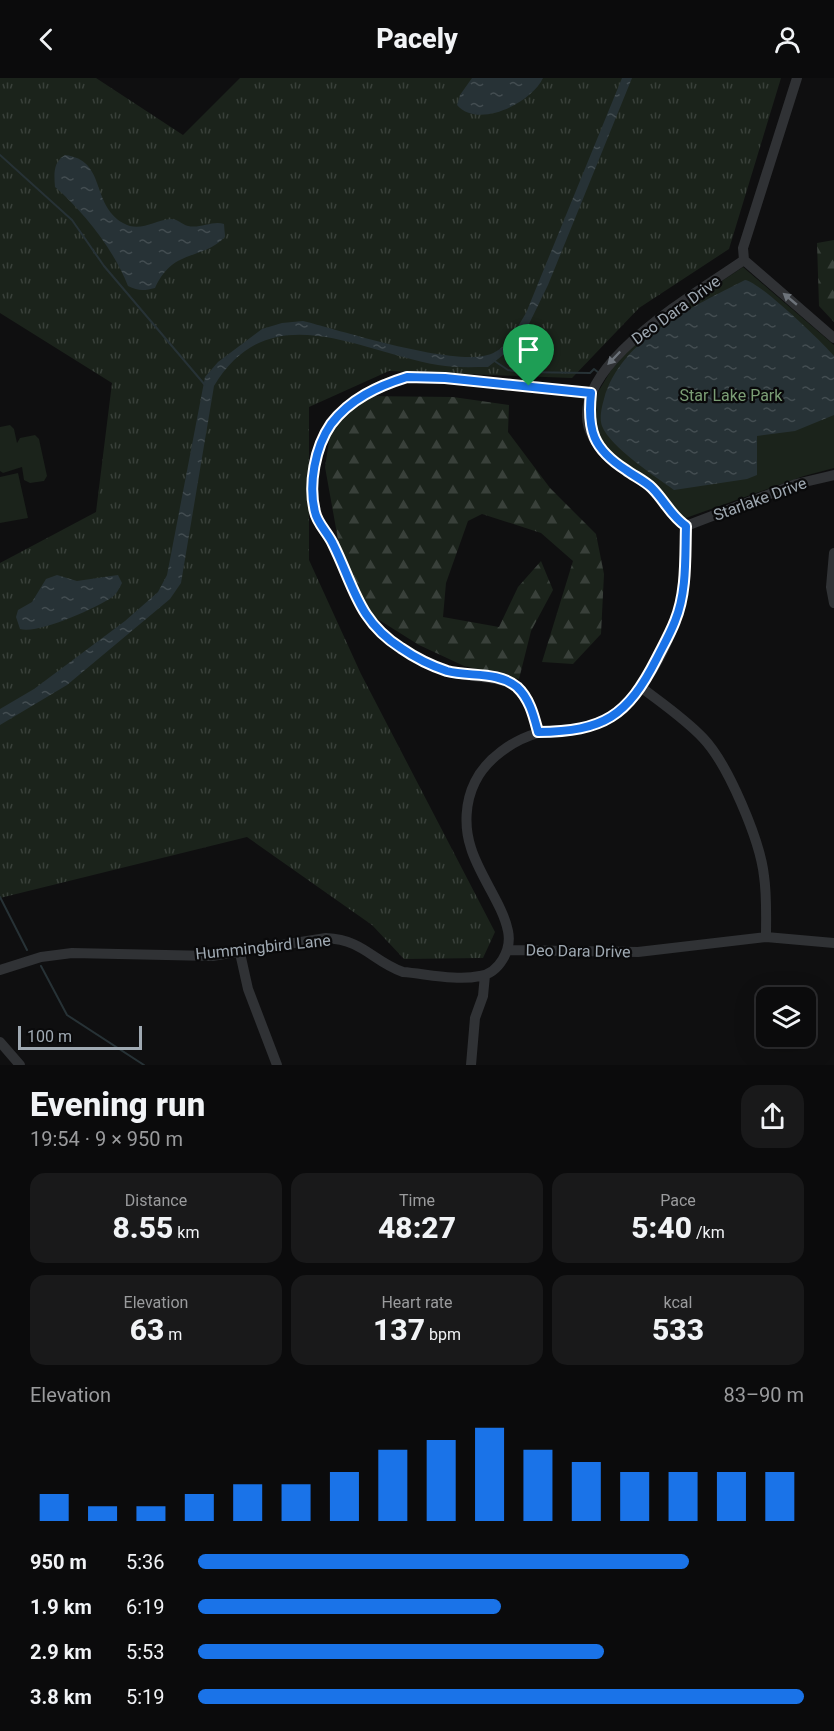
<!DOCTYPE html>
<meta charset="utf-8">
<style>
:root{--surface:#0b0b0c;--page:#19191a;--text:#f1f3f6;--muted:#9a9b9d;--line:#2b2b2d;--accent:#1a73e8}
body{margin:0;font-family:Roboto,sans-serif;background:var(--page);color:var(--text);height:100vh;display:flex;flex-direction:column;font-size:22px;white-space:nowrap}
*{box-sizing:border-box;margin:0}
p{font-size:20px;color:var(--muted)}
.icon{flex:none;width:33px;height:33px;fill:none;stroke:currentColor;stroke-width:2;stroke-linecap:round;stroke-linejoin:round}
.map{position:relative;height:987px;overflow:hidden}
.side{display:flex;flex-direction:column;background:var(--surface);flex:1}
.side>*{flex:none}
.fabs{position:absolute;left:756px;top:909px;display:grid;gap:12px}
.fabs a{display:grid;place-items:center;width:60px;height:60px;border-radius:12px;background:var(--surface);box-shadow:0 6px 24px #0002,0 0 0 2px var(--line);font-size:30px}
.scale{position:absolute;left:18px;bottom:15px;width:124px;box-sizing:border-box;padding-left:6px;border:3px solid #9fa9b2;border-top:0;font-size:16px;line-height:21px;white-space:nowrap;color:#9fa9b2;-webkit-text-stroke:4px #0a0a0b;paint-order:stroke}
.pin{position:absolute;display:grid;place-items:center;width:51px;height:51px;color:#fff;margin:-62px -26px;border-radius:50% 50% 50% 0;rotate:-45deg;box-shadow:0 0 6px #0007}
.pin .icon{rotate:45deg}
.round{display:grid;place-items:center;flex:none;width:63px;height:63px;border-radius:18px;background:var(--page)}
.summary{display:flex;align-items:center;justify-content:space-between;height:102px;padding:0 30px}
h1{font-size:33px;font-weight:800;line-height:45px}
.figures{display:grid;grid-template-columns:repeat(3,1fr);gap:9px;height:102px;padding:6px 30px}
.figures div{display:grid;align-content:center;border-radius:15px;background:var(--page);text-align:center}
.figures b{font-size:30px;font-weight:800}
.figures small{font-size:16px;font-weight:400}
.figures p{font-size:16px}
.chart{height:168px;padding:12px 30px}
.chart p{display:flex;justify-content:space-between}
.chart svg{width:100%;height:108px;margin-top:6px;stroke:var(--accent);stroke-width:6}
ul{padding:0 30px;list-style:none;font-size:20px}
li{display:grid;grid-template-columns:96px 72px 1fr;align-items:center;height:45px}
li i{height:15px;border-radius:8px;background:var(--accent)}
header{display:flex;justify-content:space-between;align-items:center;height:78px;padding:0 30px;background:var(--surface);font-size:27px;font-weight:800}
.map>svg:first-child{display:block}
.grass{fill:url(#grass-tufts)}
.forest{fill:url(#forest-firs)}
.green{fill:#1b231b}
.water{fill:url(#water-ripples)}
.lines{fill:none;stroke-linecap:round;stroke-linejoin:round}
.stream{stroke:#273236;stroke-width:2}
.minor{stroke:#303235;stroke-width:10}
.oneway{fill:#6d737a}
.route-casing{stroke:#fff;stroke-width:12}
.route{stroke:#1a73e8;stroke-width:8}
.labels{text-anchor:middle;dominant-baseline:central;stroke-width:4.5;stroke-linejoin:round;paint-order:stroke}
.street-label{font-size:16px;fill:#9fa9b2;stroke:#0a0a0b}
.park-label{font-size:16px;fill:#7b9e75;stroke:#0a0a0b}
</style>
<header><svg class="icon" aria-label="back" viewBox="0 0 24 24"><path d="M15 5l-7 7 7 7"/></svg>Pacely<svg class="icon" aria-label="person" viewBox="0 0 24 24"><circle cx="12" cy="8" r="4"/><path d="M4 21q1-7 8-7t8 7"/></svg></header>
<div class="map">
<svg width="834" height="987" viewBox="0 0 834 987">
<defs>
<pattern id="grass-tufts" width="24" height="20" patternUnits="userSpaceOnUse" patternTransform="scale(1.5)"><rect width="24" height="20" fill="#1b231b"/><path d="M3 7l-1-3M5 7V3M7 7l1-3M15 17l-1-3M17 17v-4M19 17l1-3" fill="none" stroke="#39403a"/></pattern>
<pattern id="forest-firs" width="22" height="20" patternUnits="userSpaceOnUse" patternTransform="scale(1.5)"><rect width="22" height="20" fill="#1b231b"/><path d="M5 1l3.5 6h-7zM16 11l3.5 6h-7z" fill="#39403a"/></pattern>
<pattern id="water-ripples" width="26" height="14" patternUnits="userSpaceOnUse" patternTransform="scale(1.5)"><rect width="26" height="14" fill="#273236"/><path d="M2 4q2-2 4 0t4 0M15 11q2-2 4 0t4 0" fill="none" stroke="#434d51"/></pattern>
</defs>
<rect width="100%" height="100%" fill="#0f0f10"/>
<path class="grass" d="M0 0H96L183 57 240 0H781L729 171 639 230 572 300 389 293 309 329V482L361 596 495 854 483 880 404 881 372 847 247 759 0 820V485L96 434 112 305 0 235Z"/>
<path class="forest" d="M834 162V244L819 228 817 165Z
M363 318 453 319 509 327 508 354 550 410 596 456 604 496 601 556 573 586 542 584 573 483 541 455 482 436 468 443 446 505 443 539 499 549 518 509 541 483 553 512 531 553 519 601 464 588 419 567 360 530 339 467 325 389 333 338Z"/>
<path class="green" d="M743 189 834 267V390L804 398 683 441 607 373 595 353 593 333 598 314 613 289 640 257Z
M10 347 14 351 17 365 20 360 35 357 39 361 47 398 44 403 30 405 24 402 22 389 3 395 0 393V349Z
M18 395 28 440 0 445V399Z"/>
<path class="water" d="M472 0H543C532 24 479 52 457 27L460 17Z
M622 0H632L548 207 527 250 503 277 488 289C472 289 454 290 438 287 358 273 269 216 214 308L181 505 170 521 67 607 0 647V631L34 611 125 543 158 514 167 497 205 299 218 284 262 251 282 245 303 243C340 252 465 293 495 274 510 266 518 248 526 235Z
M65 77C107 82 90 126 123 145 140 155 154 142 171 141 178 141 181 146 188 148 200 151 213 142 224 146L225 159C201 183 173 170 155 210 144 213 138 213 128 208 114 172 84 134 55 109 54 96 53 84 65 77Z
M745 202C760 204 822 264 834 278V337L795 353 757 358V397L747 401 674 412C656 399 610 369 602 348 599 340 602 328 604 321 621 260 693 229 745 202Z
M57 497 77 503 118 497 122 505C119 511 116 517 111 520 93 531 40 556 20 551L16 539 18 532 32 524 46 501Z"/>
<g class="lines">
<path class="stream" d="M0 77 72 142 104 188 205 307
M493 282 508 292 519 294 590 295 594 291 599 295
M0 819 27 872
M41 888 67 937 144 987"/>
<path class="minor" d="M744 182 743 170 797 0
M744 182 834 260
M686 448C670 437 664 419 649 408 629 393 607 383 594 361 553 295 702 212 744 182
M686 448 796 406 834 397
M834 475 831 509 834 525
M642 610C663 626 685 641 703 660 728 686 760 762 764 798 767 818 766 839 766 859
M538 654C521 587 499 607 447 593 432 589 415 579 402 571 362 546 352 507 333 467 329 456 318 447 315 436 308 415 314 384 322 364 337 331 369 308 405 300 426 296 452 301 473 303 512 307 552 311 591 315
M507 872 638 874 766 859 834 865
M240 875 248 911 277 987
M0 892 41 879 72 875 212 878 326 860C364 862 372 883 403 894 427 896 457 903 480 898 499 895 512 872 508 853 503 827 479 797 471 770 464 749 465 724 475 704 486 681 513 662 538 655 554 650 574 654 591 648 642 631 676 557 684 507 687 488 685 467 686 448
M0 964 20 987
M471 987 475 940 483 918 485 897"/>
</g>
<defs><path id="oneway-solid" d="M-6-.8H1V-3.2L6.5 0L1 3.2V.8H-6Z" transform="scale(1.5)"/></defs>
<g class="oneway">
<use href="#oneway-solid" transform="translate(790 221) rotate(-140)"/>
<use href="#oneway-solid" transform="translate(614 280) rotate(134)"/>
</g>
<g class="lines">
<defs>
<path id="route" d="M407 299 445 300 591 315C587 352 593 371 626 392 634 398 645 403 652 410 665 423 671 438 686 448 685 479 687 514 675 543 670 556 663 568 657 580 627 639 604 653 538 654 534 639 530 621 517 609 498 593 469 599 447 593 432 588 414 579 401 570 358 543 354 508 333 466 328 455 317 445 315 434 308 407 315 369 331 346 350 321 378 308 407 299Z"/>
</defs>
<use href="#route" class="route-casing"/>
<use href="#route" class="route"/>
</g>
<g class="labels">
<g class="street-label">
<text transform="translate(676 232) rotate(-36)">Deo Dara Drive</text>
<text transform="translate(760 421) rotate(-20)">Starlake Drive</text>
<text transform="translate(263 869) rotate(-6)">Hummingbird Lane</text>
<text transform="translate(578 873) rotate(1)">Deo Dara Drive</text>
</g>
<g class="park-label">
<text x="731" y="317">Star Lake Park</text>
</g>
</g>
</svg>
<div class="fabs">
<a><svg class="icon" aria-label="layers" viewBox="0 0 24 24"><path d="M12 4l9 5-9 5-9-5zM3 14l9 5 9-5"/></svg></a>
</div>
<div class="scale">100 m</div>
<div class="pin" style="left:529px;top:308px;background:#1e9e55"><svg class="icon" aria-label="arrive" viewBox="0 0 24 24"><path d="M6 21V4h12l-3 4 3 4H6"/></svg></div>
</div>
<section class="side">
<div class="summary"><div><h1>Evening run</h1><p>19:54 · 9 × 950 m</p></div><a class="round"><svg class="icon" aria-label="share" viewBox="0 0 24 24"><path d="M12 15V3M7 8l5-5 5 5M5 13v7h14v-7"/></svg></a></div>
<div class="figures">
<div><p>Distance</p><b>8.55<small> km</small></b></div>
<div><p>Time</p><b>48:27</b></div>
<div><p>Pace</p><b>5:40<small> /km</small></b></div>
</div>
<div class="figures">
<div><p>Elevation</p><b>63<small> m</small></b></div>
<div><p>Heart rate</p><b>137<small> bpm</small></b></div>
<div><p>kcal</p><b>533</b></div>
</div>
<div class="chart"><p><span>Elevation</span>83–90 m</p>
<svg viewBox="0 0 160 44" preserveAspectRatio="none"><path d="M5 44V33M15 44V38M25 44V38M35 44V33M45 44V29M55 44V29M65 44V24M75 44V15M85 44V11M95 44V6M105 44V15M115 44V20M125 44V24M135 44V24M145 44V24M155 44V24"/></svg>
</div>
<ul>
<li><b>950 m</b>5:36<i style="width:81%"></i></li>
<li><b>1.9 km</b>6:19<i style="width:50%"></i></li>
<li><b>2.9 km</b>5:53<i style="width:67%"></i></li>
<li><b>3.8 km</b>5:19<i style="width:100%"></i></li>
</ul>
</section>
